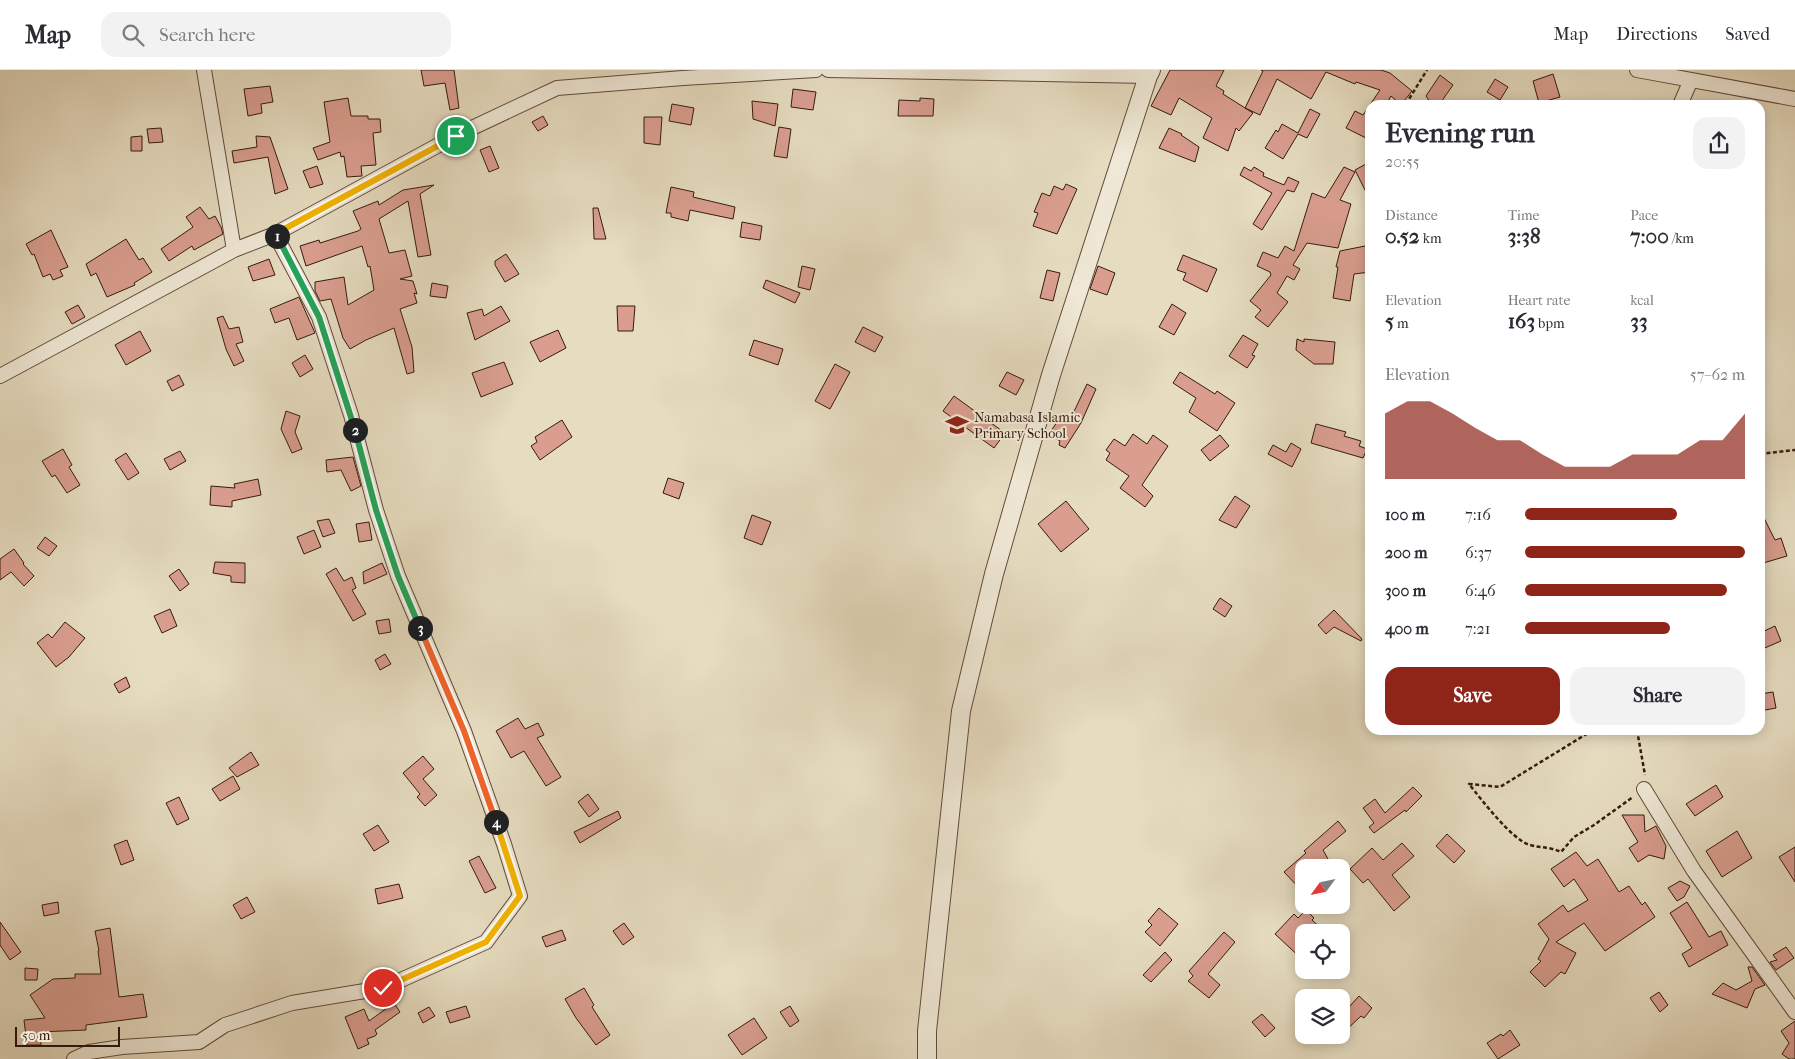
<!DOCTYPE html>
<meta charset="utf-8">
<style>
:root{--surface:#fff;--page:#f2f2f3;--text:#2b2b33;--muted:#7c7c81;--line:#e1e1e2;--accent:#8f2418}
body{margin:0;font-family:"IM FELL French Canon",serif;background:var(--page);color:var(--text);height:100vh;display:flex;flex-direction:column;font-size:19px;white-space:nowrap}
*{box-sizing:border-box;margin:0}
p{font-size:16px;color:var(--muted)}
.icon{flex:none;width:28px;height:28px;fill:none;stroke:currentColor;stroke-width:2;stroke-linecap:round;stroke-linejoin:round}
.map{position:relative;flex:1;overflow:hidden}
.panel{position:absolute;left:1365px;top:30px;width:400px;height:635px;display:flex;flex-direction:column;background:var(--surface);border-radius:15px;box-shadow:0 2px 12px #0003}
.panel>*{flex:none}
.needle{width:32px;rotate:237deg}
.controls{position:absolute;left:1295px;top:789px;display:grid;gap:10px}
.controls a{display:grid;place-items:center;width:55px;height:55px;border-radius:10px;background:var(--surface);box-shadow:0 2px 12px #0003;font-size:25px}
.scale{position:absolute;left:15px;bottom:12px;width:105px;box-sizing:border-box;padding-left:5px;border:2px solid #351b0e;border-top:0;font-size:14px;line-height:18px;white-space:nowrap;color:#351b0e;-webkit-text-stroke:4px #efe8d6;paint-order:stroke}
.pin{position:absolute;display:grid;place-items:center;width:42px;height:42px;color:#fff;margin:-21px;border:2px solid #fff;border-radius:50%;box-shadow:0 1px 5px #0007}
.km{position:absolute;width:25px;height:25px;margin:-12px;border-radius:50%;background:#222;color:#fff;font-size:14px;line-height:25px;text-align:center}
.round{display:grid;place-items:center;flex:none;width:52px;height:52px;border-radius:15px;background:var(--page)}
.head{display:flex;align-items:center;justify-content:space-between;height:85px;padding:0 20px}
h1{font-size:28px;font-weight:700;line-height:38px}
.figures{display:grid;grid-template-columns:repeat(3,1fr);gap:8px;height:85px;padding:5px 20px}
.figures div{display:grid;align-content:center}
.figures b{font-size:21px;font-weight:700}
.figures small{font-size:14px;font-weight:400}
.figures p{font-size:14px}
.chart{height:140px;padding:10px 20px}
.chart p{display:flex;justify-content:space-between}
.chart svg{width:100%;height:90px;margin-top:5px;fill:var(--accent);opacity:.7}
.cta{display:flex;gap:10px;margin-top:auto;padding:10px 20px}
.cta a{flex:1;height:58px;border-radius:15px;background:var(--accent);color:#fff;font-size:20px;font-weight:700;line-height:58px;text-align:center}
.cta a+a{background:var(--page);color:var(--text)}
ul{padding:0 20px;list-style:none;font-size:16px}
li{display:grid;grid-template-columns:80px 60px 1fr;align-items:center;height:38px}
li i{height:12px;border-radius:6px;background:var(--accent)}
header{display:flex;align-items:center;gap:30px;box-sizing:border-box;height:70px;padding:0 25px;background:var(--surface);border-bottom:1px solid var(--line)}
header strong{font-size:24px}
nav{display:flex;gap:28px;margin-inline-start:auto;font-size:18px}
.search{width:350px;height:45px;background:var(--page);display:flex;align-items:center;gap:12px;box-sizing:border-box;padding:0 18px;border-radius:15px;color:var(--muted);font-size:19px}
.map>svg:first-child{display:block}
.building{fill:#da9e8f;stroke:#351b0e}
.lines{fill:none;stroke-linecap:round;stroke-linejoin:round}
.minor-casing{stroke:#614b3a;stroke-width:16}
.tertiary-casing{stroke:#614b3a;stroke-width:20}
.path{stroke:#351b0e;stroke-width:2.5;stroke-dasharray:4 2.5;stroke-linecap:butt}
.minor{stroke:#efe8d6;stroke-width:14}
.tertiary{stroke:#efe8d6;stroke-width:18}
.split-1-casing{stroke:#fff;stroke-width:10}
.split-2-casing{stroke:#fff;stroke-width:10}
.split-3-casing{stroke:#fff;stroke-width:10}
.split-4-casing{stroke:#fff;stroke-width:10}
.split-5-casing{stroke:#fff;stroke-width:10}
.split-1{stroke:#f5b400;stroke-width:6}
.split-2{stroke:#22a559;stroke-width:6}
.split-3{stroke:#22a559;stroke-width:6}
.split-4{stroke:#f0652b;stroke-width:6}
.split-5{stroke:#f5b400;stroke-width:6}
.labels{text-anchor:middle;dominant-baseline:central;stroke-width:4;stroke-linejoin:round;paint-order:stroke}
.poi-label{font-size:14px;fill:#351b0e;stroke:#efe8d6;text-anchor:start}
</style>
<header>
<strong>Map</strong>
<div class="search"><svg class="icon" aria-label="search" viewBox="0 0 24 24"><circle cx="10" cy="10" r="6"/><path d="M15 15l6 6"/></svg>Search here</div>
<nav><a>Map</a><a>Directions</a><a>Saved</a></nav>
</header>
<div class="map">
<svg width="1795" height="989" viewBox="0 0 1795 989">
<rect width="100%" height="100%" fill="#e6dcc0"/>
<filter id="stains"><feTurbulence type="fractalNoise" baseFrequency=".004" numOctaves="4"/><feColorMatrix values="0 0 0 0 .2 0 0 0 0 .09 0 0 0 0 .02 0 0 0 .5 -.17"/></filter>
<radialGradient id="worn" r=".72"><stop offset=".6" stop-color="#630" stop-opacity="0"/><stop offset="1" stop-color="#630" stop-opacity=".3"/></radialGradient>
<path class="building" d="M421 0H454L459 38 450 40 445 13 424 16Z
M1170 0H1224L1216 16 1224 21 1223 24 1253 43 1239 61 1236 58 1228 81 1203 68 1212 48 1179 28 1171 45 1151 36Z
M1261 0H1381L1390 3 1412 21 1401 35 1391 26 1386 35H1370V70L1346 58 1355 41 1363 45 1380 20 1356 12 1355 14 1326 2 1311 29 1277 9 1260 45 1245 38 1263 1Z
M1553 4 1560 27 1539 33 1533 11Z
M1440 5 1453 15 1439 35H1432L1426 26Z
M1495 9 1508 17 1500 30 1487 22Z
M270 16 273 32 261 34 262 43 248 46 244 19Z
M793 19 816 22 813 40 791 37Z
M348 28 351 46H368V49H380L381 62 373 63 376 95 361 96 362 106 347 107 344 86 341 87 340 82 318 90 313 78 330 72 324 32Z
M920 28 934 29 933 46H898L899 30 920 31Z
M752 31 778 34 775 56 753 49Z
M672 34 694 38 691 55 669 51Z
M1310 39 1320 44 1307 68 1298 64 1283 89 1265 78 1276 60 1278 62 1282 54 1298 63Z
M543 46 548 55 538 61 532 52Z
M644 47H662L660 75 644 73Z
M779 57 791 59 787 88 774 86Z
M161 58 163 72 149 73 147 59Z
M1169 58 1182 64 1181 65 1199 77 1195 92 1159 78Z
M142 66V81H131V67Z
M256 66 270 67 288 119 275 124 268 87 234 93 232 81 257 77Z
M490 76 499 98 489 102 480 80Z
M1366 94 1370 103V130L1355 100Z
M317 96 323 114 310 118 303 101Z
M1244 97 1251 101 1254 97 1264 103 1263 106 1284 115 1288 107 1299 112 1294 122 1287 120 1262 160 1253 154 1272 123 1240 105Z
M1344 97 1355 102 1340 130 1351 134 1338 178 1307 173 1293 195 1300 199 1294 210 1287 206 1277 223 1288 232 1268 257 1255 247 1261 240 1250 231 1271 205 1270 202 1257 196 1263 182 1278 188 1285 176 1294 181 1312 123 1325 128Z
M1066 114 1077 119 1057 164 1033 156 1038 143 1034 142 1042 123 1050 126 1054 116 1063 120Z
M434 115 420 124 431 185 418 187 408 131 379 149 389 183 405 180 412 206 400 209 413 211 417 224 414 223 417 233 400 239 412 277 414 302 407 304 394 258 366 270 350 279 343 268 331 229 320 231 315 221V212L344 207 348 235 374 220 370 196 368 197 362 176 306 196 300 176 319 170 320 173 358 161 361 159 353 141 378 131 379 135 403 120Z
M671 117 694 122 693 127 735 137 733 149 690 140 688 151 671 147V143H666Z
M200 137 209 149 215 146 221 157 223 164 194 180 192 176 169 191 161 179 193 157 186 147Z
M593 138H598L606 169H594Z
M742 152 762 156 760 170 740 167Z
M51 160 68 197 60 200 63 206 53 210 50 204 43 207 34 184 32 185 26 174Z
M126 169 139 190 143 188 152 202 134 213 135 215 107 227 96 203 91 206 86 194Z
M1370 175V202L1354 204 1350 231 1333 228 1338 197H1336L1340 181Z
M506 184 519 204 505 212 495 195V191Z
M1183 185 1217 199 1207 222 1183 210 1186 203 1177 200Z
M269 189 275 205 253 211 248 197Z
M802 196 815 199 810 220 798 217Z
M1098 196 1115 203 1107 225 1090 219Z
M1047 200 1060 203 1053 231 1040 228Z
M766 210 800 223 795 233 763 218Z
M432 213 448 216 446 228 430 226Z
M299 227 315 263 297 270 289 248 275 253 270 239Z
M1172 234 1186 243 1174 265 1159 257Z
M78 235 85 247 72 254 65 242Z
M501 236 510 251 475 270 467 243 482 239 484 246Z
M617 236H635L633 261H618Z
M223 246 229 259 239 257 243 272 236 274 244 291 234 296 226 279 217 248Z
M863 257 883 267 875 282 855 272Z
M558 260 566 278 540 292 530 272Z
M140 261 151 281 126 295 115 275Z
M1243 265 1258 274 1252 285 1255 286 1247 298 1229 286Z
M1297 269 1304 272V269L1335 272 1333 294H1314L1296 280Z
M754 270 783 279 778 295 749 285Z
M305 285 313 299 300 307 292 293Z
M504 292 513 314 481 327 472 303Z
M835 294 850 302 830 339 815 331Z
M1007 302 1024 310 1016 325 999 316Z
M1180 302 1215 324 1217 321 1235 333 1217 361 1189 342 1196 328 1173 313Z
M179 305 184 315 172 321 167 311Z
M1087 314 1096 319 1081 353 1065 378 1059 375 1060 371 1049 364 1061 346 1069 352Z
M954 326 1005 363 994 378 943 341Z
M286 341 300 346 295 362 302 379 292 383 281 359Z
M562 350 572 367 540 390 531 376 537 372 535 367Z
M1316 354 1346 362 1344 366 1361 371 1359 376 1367 379 1363 388 1311 373Z
M1133 364 1147 374 1153 365 1168 376 1142 415 1153 426 1145 437 1120 418 1129 406 1106 390 1110 383 1106 380 1114 369 1125 376Z
M1220 365 1229 376 1210 391 1201 380Z
M1291 373 1301 379 1292 397 1268 384 1273 375 1286 382Z
M63 379 72 395 69 397 80 415 67 423 55 405 52 407 42 391Z
M180 381 186 391 170 400 164 389Z
M126 383 139 403 128 410 115 390Z
M353 387 361 416 351 421 341 400 327 402 326 390Z
M668 408 684 413 679 429 663 423Z
M258 409 261 425 232 431V437L210 435 211 416 235 418 234 414Z
M1235 426 1250 436 1236 458 1219 450Z
M1066 431 1089 459 1061 482 1038 454Z
M1760 440 1775 470 1781 468 1787 486 1760 494Z
M752 445 771 452 762 475 744 468Z
M329 449 335 463 323 467 317 451Z
M369 452 372 470 359 472 356 454Z
M314 460 321 477 304 484 297 467Z
M45 467 57 476 49 486 37 478Z
M14 479 24 493 23 494 34 506 24 516 11 502 0 510V489Z
M215 492 245 493V513L231 512V506L213 503Z
M382 493 387 504 364 514 363 502Z
M336 498 344 511 352 507 356 518 352 520 366 544 353 551 326 504Z
M179 499 189 514 180 521 169 506Z
M1220 528 1232 536 1225 547 1213 539Z
M170 539 177 556 162 563 154 546Z
M1334 540 1362 569 1361 571 1334 557 1326 564 1318 555Z
M389 549 391 562 379 564 376 551Z
M65 552 85 568 69 587 56 597 37 573 48 564 52 568Z
M1775 556 1781 571 1760 580V563Z
M385 584 391 594 380 600 375 590Z
M126 607 130 617 119 623 114 614Z
M1773 622 1776 638 1760 641V624Z
M518 648 525 659 538 653 544 665 537 668 561 707 546 716 524 681 511 688 496 661Z
M251 682 259 695 237 707 229 698Z
M423 686 434 699 423 709 437 725 425 736 417 727 420 724 403 703Z
M233 706 240 719 220 731 212 719Z
M1716 715 1723 727 1695 746 1686 734Z
M1413 717 1422 726 1406 742 1405 740 1374 763 1369 757 1374 753 1363 738 1375 729 1385 743Z
M588 724 599 739 589 747 578 732Z
M179 727 189 749 177 755 166 733Z
M618 741 621 748 580 773 574 762Z
M1622 745H1644L1645 762 1656 756 1666 776 1664 789 1649 785 1638 792 1629 778 1638 772Z
M1338 751 1346 761 1323 780 1333 798H1304V823L1284 802 1306 783 1304 781Z
M378 755 389 772 374 781 363 764Z
M1737 761 1752 788 1722 807 1706 781Z
M1447 764 1465 781 1454 793 1436 776Z
M127 770 134 790 121 795 114 775Z
M1402 773 1414 786 1392 805 1410 827 1394 841 1368 809 1363 813 1350 799 1372 778 1383 790Z
M1795 777V812L1779 787Z
M1576 782 1587 796 1598 789 1619 822 1629 816 1642 835 1645 832 1655 847 1605 881 1584 853 1556 872 1576 883 1565 904 1561 902 1545 917 1530 902 1541 891 1538 889 1549 869 1538 854 1563 835 1568 842 1588 830 1574 809 1564 817 1551 799Z
M479 786 496 818 485 823 469 791Z
M1680 811 1690 816 1684 827 1677 831 1668 818Z
M399 814 403 828 378 834 375 819Z
M247 827 255 842 241 849 233 835Z
M58 832 59 843 44 846 42 835Z
M1687 832 1709 867 1721 861 1728 875 1689 897 1682 884 1692 878 1670 843Z
M1159 838 1178 854 1160 876 1145 862 1152 855 1148 851Z
M1306 840 1314 848 1312 850 1325 862H1304V891L1275 864 1294 844 1298 848Z
M0 852 21 882 10 890 0 875Z
M624 853 634 867 623 875 613 861Z
M110 858 119 927 143 924 147 947 86 955V960L40 962 41 975H27L24 950 45 948 30 925 53 909 75 908V904H101L98 881H99L95 861Z
M562 860 566 870 546 877 542 867Z
M1224 862 1235 872 1208 904 1220 915 1209 928 1188 911 1193 906 1189 901Z
M1786 877 1794 888 1776 900 1770 892 1777 890 1773 885Z
M1165 882 1172 890 1151 912 1143 905Z
M1748 897H1752L1765 915 1755 919 1747 938 1712 924 1723 913 1736 920 1752 911Z
M25 898 38 899 37 910H25Z
M584 918 594 935 592 937 610 965 596 975 576 948 565 929Z
M1659 922 1668 935 1660 942 1650 928Z
M1359 926 1372 938 1364 948 1361 946 1341 965V946Z
M394 933 400 942 375 960 377 964 375 966 367 969 369 974 358 979 345 947 364 939 369 951Z
M466 936 470 947 450 953 446 942Z
M790 936 799 951 790 957 780 942Z
M429 937 435 946 423 953 418 943Z
M1262 944 1275 958 1265 967 1252 952Z
M754 948 767 968 742 985 728 965Z
M1795 951V989H1789L1782 984 1789 973 1781 961Z
M1510 960 1520 975 1498 989 1487 973 1501 964 1503 966Z"/>
<g class="lines">
<defs>
<path id="minor" d="M204 0 234 180
M828 0 1148 6
M1637 0 1795 29
M1680 35 1691 10
M0 306 234 180 275 164 457 65 557 18 683 8 816 0
M1644 719 1694 801 1795 942
M74 989 89 982 122 977 199 972 225 955 292 933 383 918 486 872 520 826 504 774 464 661 398 506 376 440 351 345 319 247 275 164"/>
<path id="tertiary" d="M927 989V961L961 641 994 504 1051 305 1148 6 1151 0"/>
</defs>
<use href="#minor" class="minor-casing"/>
<use href="#tertiary" class="tertiary-casing"/>
<path class="path" d="M1408 35 1409 29 1427 0
M1760 384 1795 380
M1593 660 1500 717 1469 714C1481 729 1512 770 1530 775 1541 778 1551 777 1561 782L1574 767 1594 755 1633 727
M1637 660 1645 705"/>
<use href="#minor" class="minor"/>
<use href="#tertiary" class="tertiary"/>
</g>
<g class="lines">
<defs>
<path id="split-1" d="M277 166 275 164 456 66"/>
<path id="split-2" d="M277 166 319 247 355 360"/>
<path id="split-3" d="M355 360 376 440 398 506 420 558"/>
<path id="split-4" d="M420 558 464 661 496 752"/>
<path id="split-5" d="M383 918 486 872 520 826 496 752"/>
</defs>
<use href="#split-1" class="split-1-casing"/>
<use href="#split-2" class="split-2-casing"/>
<use href="#split-3" class="split-3-casing"/>
<use href="#split-4" class="split-4-casing"/>
<use href="#split-5" class="split-5-casing"/>
<use href="#split-1" class="split-1"/>
<use href="#split-2" class="split-2"/>
<use href="#split-3" class="split-3"/>
<use href="#split-4" class="split-4"/>
<use href="#split-5" class="split-5"/>
</g>
<defs>
<symbol id="school-bare" viewBox="-9 -9 18 18"><path d="M0-5L7-2L0 1L-7-2ZM-4 1L0 2.5L4 1V4Q0 6-4 4Z" fill="#8f2418" stroke="#efe8d6" stroke-width="2.5" paint-order="stroke"/></symbol>
</defs>
<g fill-rule="evenodd">
<use href="#school-bare" x="941" y="339" width="32" height="32"/>
</g>
<g class="labels">
<g class="poi-label">
<text x="974" y="347">Namabasa Islamic<tspan x="974" dy="16">Primary School</tspan></text>
</g>
</g>
<rect width="100%" height="100%" filter="url(#stains)"/>
<rect width="100%" height="100%" fill="url(#worn)"/>
</svg>
<div class="controls">
<a><svg class="needle" viewBox="-14 -14 28 28"><path d="M0-13l5 13h-10z" fill="#e53935"/><path d="M0 13l5-13h-10z" fill="#7c7c81"/></svg></a>
<a><svg class="icon" aria-label="locate" viewBox="0 0 24 24"><circle cx="12" cy="12" r="6"/><path d="M12 2v4M12 18v4M2 12h4M18 12h4"/></svg></a>
<a><svg class="icon" aria-label="layers" viewBox="0 0 24 24"><path d="M12 4l9 5-9 5-9-5zM3 14l9 5 9-5"/></svg></a>
</div>
<div class="scale">50 m</div>
<div class="pin" style="left:456px;top:66px;background:#1e9e55"><svg class="icon" aria-label="arrive" viewBox="0 0 24 24"><path d="M6 21V4h12l-3 4 3 4H6"/></svg></div>
<div class="pin" style="left:383px;top:918px;background:#d93025"><svg class="icon" aria-label="check" viewBox="0 0 24 24"><path d="M5 12l5 5 9-10"/></svg></div>
<b class="km" style="left:277px;top:166px">1</b>
<b class="km" style="left:355px;top:360px">2</b>
<b class="km" style="left:420px;top:558px">3</b>
<b class="km" style="left:496px;top:752px">4</b>
<section class="panel">
<div class="head"><div><h1>Evening run</h1><p>20:55</p></div><a class="round"><svg class="icon" aria-label="share" viewBox="0 0 24 24"><path d="M12 15V3M7 8l5-5 5 5M5 13v7h14v-7"/></svg></a></div>
<div class="figures">
<div><p>Distance</p><b>0.52<small> km</small></b></div>
<div><p>Time</p><b>3:38</b></div>
<div><p>Pace</p><b>7:00<small> /km</small></b></div>
</div>
<div class="figures">
<div><p>Elevation</p><b>5<small> m</small></b></div>
<div><p>Heart rate</p><b>163<small> bpm</small></b></div>
<div><p>kcal</p><b>33</b></div>
</div>
<div class="chart"><p><span>Elevation</span>57–62 m</p>
<svg viewBox="0 0 160 44" preserveAspectRatio="none"><path d="M0 44V12L10 6L20 6L30 12L40 19L50 25L60 25L70 32L80 38L90 38L100 38L110 32L120 32L130 32L140 25L150 25L160 12V44z"/></svg>
</div>
<ul>
<li><b>100 m</b>7:16<i style="width:69%"></i></li>
<li><b>200 m</b>6:37<i style="width:100%"></i></li>
<li><b>300 m</b>6:46<i style="width:92%"></i></li>
<li><b>400 m</b>7:21<i style="width:66%"></i></li>
</ul>
<div class="cta"><a>Save</a><a>Share</a></div>
</section>
</div>
